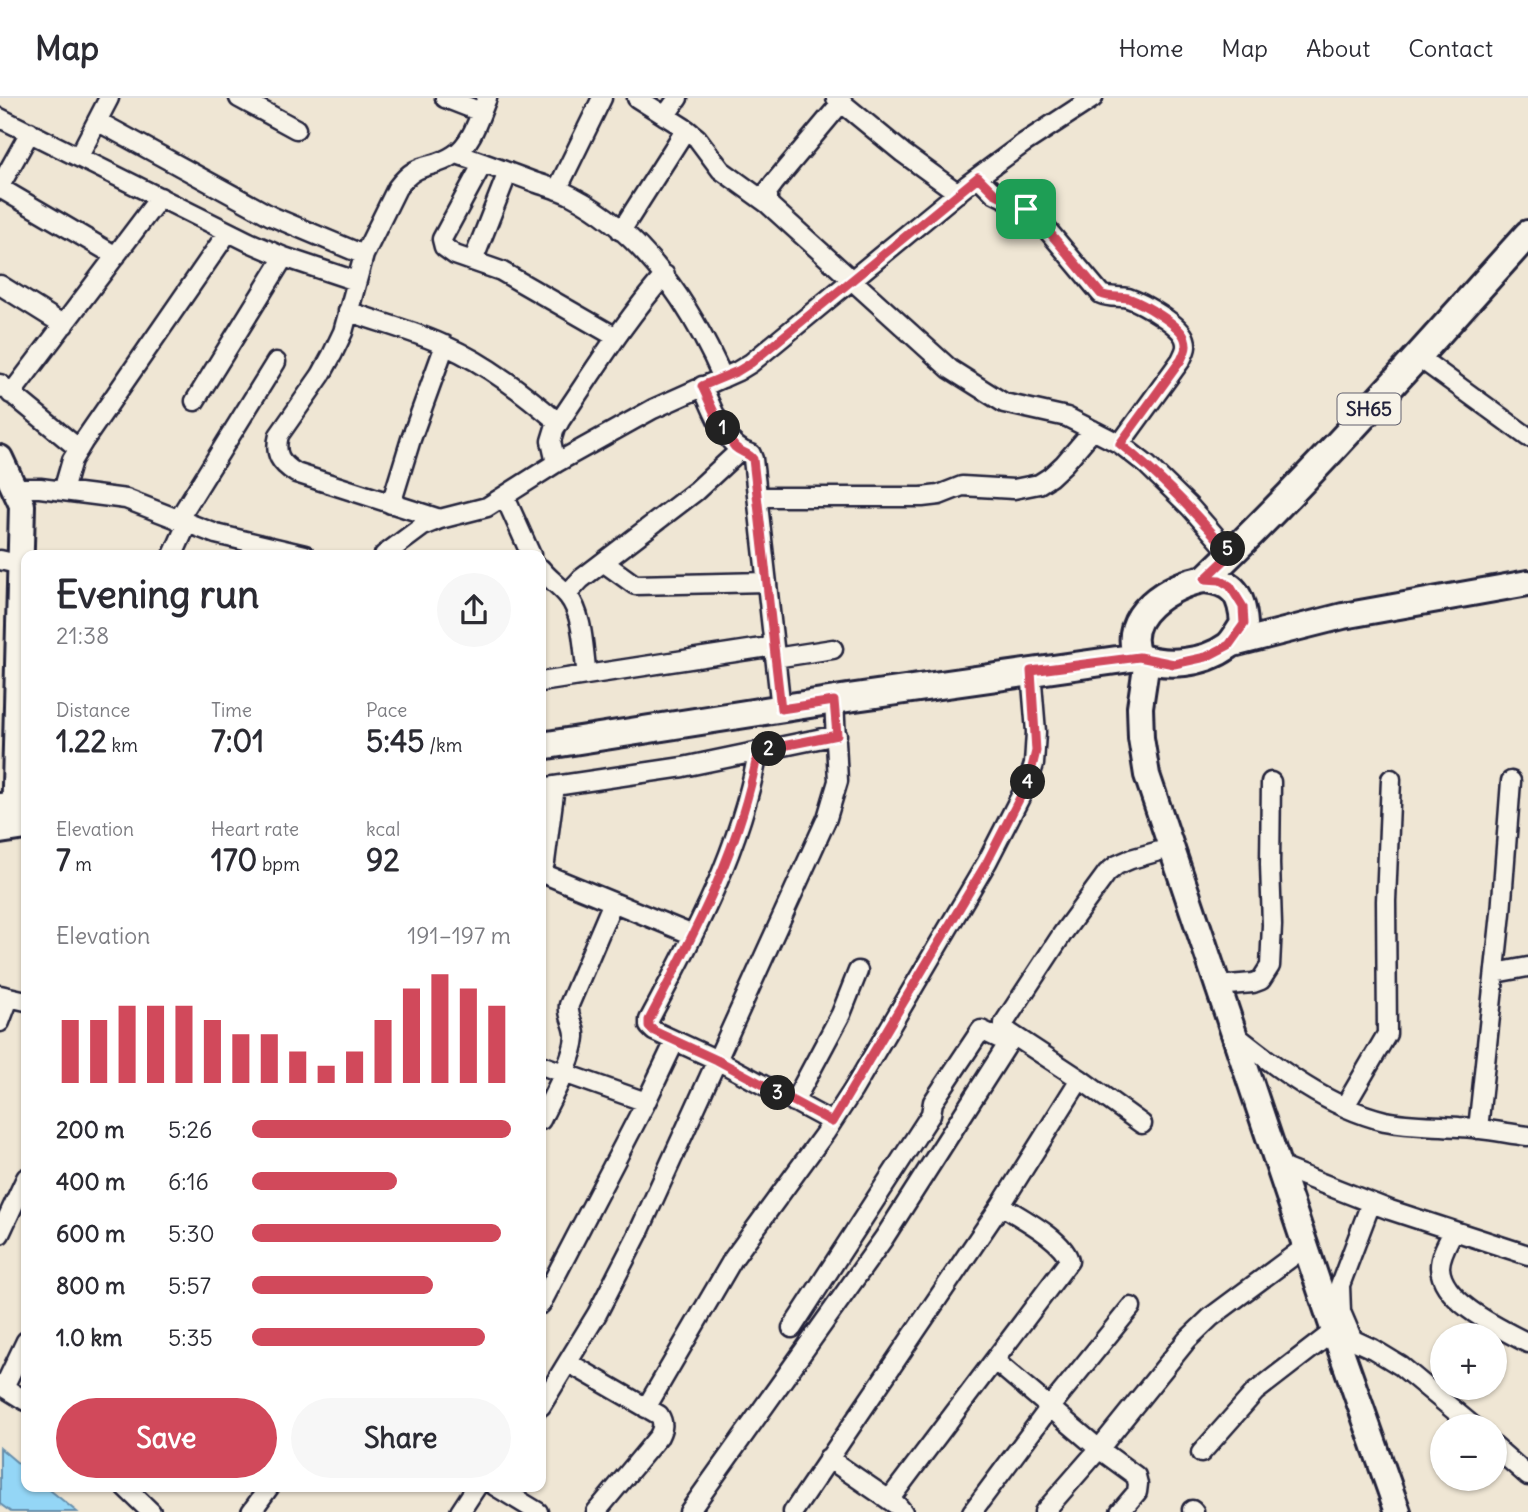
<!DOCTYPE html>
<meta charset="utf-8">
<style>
:root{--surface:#fff;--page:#f7f7f7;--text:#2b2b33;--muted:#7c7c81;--line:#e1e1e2;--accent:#d1495b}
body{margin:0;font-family:Delius,sans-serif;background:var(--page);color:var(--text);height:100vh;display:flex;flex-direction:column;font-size:26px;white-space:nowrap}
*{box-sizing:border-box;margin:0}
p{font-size:23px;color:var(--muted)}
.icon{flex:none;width:38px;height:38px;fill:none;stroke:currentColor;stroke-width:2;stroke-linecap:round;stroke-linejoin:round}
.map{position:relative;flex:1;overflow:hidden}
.drawer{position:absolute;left:21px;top:452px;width:525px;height:942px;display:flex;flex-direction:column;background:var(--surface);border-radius:14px;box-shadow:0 2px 5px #0004}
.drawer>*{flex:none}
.fabs{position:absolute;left:1430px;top:1225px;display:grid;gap:14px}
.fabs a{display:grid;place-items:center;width:77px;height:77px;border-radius:50%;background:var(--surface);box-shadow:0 2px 5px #0004;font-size:35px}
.pin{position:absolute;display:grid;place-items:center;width:60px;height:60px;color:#fff;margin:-30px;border-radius:14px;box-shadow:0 4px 10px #0006}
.km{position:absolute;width:35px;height:35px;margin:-18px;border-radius:50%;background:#222;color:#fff;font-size:19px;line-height:35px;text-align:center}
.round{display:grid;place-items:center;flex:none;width:74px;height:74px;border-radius:37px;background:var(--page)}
.summary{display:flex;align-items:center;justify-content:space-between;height:119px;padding:0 35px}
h1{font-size:38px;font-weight:700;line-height:52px}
.stats{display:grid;grid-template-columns:repeat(3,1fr);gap:10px;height:119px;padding:7px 35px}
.stats div{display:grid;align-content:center}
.stats b{font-size:30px;font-weight:700}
.stats small{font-size:19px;font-weight:400}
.stats p{font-size:19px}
.chart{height:196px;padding:14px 35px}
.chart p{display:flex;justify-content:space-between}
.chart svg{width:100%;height:126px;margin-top:7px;stroke:var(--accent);stroke-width:6}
.action{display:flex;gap:14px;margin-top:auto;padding:14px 35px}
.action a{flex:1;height:80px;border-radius:42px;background:var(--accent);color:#fff;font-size:28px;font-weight:700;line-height:80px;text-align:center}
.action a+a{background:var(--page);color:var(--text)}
ul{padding:0 35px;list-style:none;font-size:23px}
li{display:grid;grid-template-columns:112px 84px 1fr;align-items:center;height:52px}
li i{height:18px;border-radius:9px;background:var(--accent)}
header{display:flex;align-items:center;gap:42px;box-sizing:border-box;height:98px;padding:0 35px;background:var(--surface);border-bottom:2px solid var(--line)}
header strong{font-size:33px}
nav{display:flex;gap:38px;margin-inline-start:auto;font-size:24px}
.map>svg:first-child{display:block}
.water{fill:#94d6f6;stroke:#668eab;stroke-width:2}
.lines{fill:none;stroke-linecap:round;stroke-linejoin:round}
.street-casing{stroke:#22223b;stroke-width:23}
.secondary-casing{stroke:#22223b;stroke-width:30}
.primary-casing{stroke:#22223b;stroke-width:32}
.street{stroke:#f7f3e8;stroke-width:18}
.secondary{stroke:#f7f3e8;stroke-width:24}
.primary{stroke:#f7f3e8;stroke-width:26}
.route-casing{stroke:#fff;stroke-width:14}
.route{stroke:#d1495b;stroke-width:9}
.labels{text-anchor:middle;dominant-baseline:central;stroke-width:7;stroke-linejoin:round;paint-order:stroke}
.shield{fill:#f7f3e8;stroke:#62616f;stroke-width:2}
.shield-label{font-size:19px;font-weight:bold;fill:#22223b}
</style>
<header>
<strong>Map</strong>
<nav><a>Home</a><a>Map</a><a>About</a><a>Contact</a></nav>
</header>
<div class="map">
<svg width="1528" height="1414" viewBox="0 0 1528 1414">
<rect width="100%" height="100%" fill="#efe6d4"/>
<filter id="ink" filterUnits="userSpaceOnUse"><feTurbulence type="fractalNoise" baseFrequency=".0143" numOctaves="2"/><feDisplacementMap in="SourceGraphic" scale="14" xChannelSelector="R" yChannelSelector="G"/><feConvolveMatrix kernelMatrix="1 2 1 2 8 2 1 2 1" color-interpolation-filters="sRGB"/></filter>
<g filter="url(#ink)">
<path class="water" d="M0 1350 26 1372V1388H45L77 1414H11L0 1406Z"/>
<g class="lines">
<defs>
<path id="street" d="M239 0 296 31
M445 0 481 14
M637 0 686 31 697 40 721 72 768 106
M836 0 903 55 958 95
M841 5 774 85 768 93V106L950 271 1004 305 1067 319 1120 346 1147 367 1190 409 1231 456
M665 18 678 0
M0 20 249 144 284 159 356 183
M97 23 271 118 364 157
M457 56C484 65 510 75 537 85 549 89 561 92 572 98 645 136 691 208 723 280
M79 58 109 0
M483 65 442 141 444 149 455 157 501 173 616 239
M978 79 994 95 1026 111 1045 129 1101 196C1110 200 1119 198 1128 200 1143 205 1181 227 1185 241 1188 250 1184 255 1181 262L1120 346
M0 88 30 34
M0 90 116 158
M557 92 602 0
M621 133 686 31
M473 163 508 74
M0 187 64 227
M348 213C380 225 415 233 446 248 487 266 525 296 559 325
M1417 258 1528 339
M0 286 79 351
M702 288C713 311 724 349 751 356L753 361 781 611
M11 296 160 99
M195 303 284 159
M556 365 551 343 555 330C591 278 623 224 665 177
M15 390H40L126 401 216 436 305 457
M63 393 72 362 83 344 228 134
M505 399 531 457
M759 399H922L939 397 962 388 1014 391 1039 386 1050 379 1064 366 1093 332
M391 406 411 341 445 247
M440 421 296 375C280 365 274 356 279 337L321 277 332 257 343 234 364 157 397 90C419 61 430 73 454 57 472 46 479 19 487 0
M178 422 276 264
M173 457 187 426
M384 457 423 428 440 421 487 409 556 365 653 311 738 273 751 265 967 87 1024 45 1093 0
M0 462 26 468
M603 464 635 487 766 484
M541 471C549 481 560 488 568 498 584 518 583 553 587 577
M567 496 581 481 696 393 739 353
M775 560 833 551
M541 584 774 548
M758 654C741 750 695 836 649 922V928L654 933 717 962 832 1024
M541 690 683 669 837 637
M542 775 693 837
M541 777 545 764 555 688
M1495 875 1528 869
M1217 888 1253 885 1261 882 1270 868 1272 827 1270 766 1271 684
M0 897 26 903
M0 924 9 900
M1233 935C1278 971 1327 1009 1385 1023 1409 1028 1434 1027 1459 1029 1482 1030 1505 1035 1528 1038
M541 967 646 1004
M794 1004 841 916 858 873
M1345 1008 1387 936 1386 803 1391 681
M541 1022C552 998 573 964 575 939 576 927 567 919 569 907L613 804
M1142 1026 1080 981 1010 935 1004 930V925L1063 835 1107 775 1117 767 1131 761 1170 750
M1478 1031 1501 815 1511 683
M1278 1068 1390 1112 1528 1157
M1453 1134C1448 1144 1440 1157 1440 1169 1441 1204 1501 1231 1528 1245
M0 1136 26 1080
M541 1206 646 1004 675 943
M792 1230 931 1016 933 1004 981 932 1009 945
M1353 1242 1341 1214 1340 1187 1371 1105
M995 1263 1099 1351 1136 1378 1138 1386 1137 1394 1120 1414
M569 1265 659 1317C664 1325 663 1330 659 1338L596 1414
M0 1287 26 1303
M4 1289 26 1243
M541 1308 597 1216 638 1136 827 720 838 683 834 602
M646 1310 733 1161 825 1035 853 992 987 764 1029 682 1034 666 1036 634 1031 573
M1494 1348 1528 1378
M1201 1355 1255 1294 1334 1233 1373 1251 1401 1268 1473 1328
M828 1360 898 1408 903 1414
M124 1388 151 1414
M495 1388 538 1414
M889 1402 1069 1163C1064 1141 1019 1119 1001 1107
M1192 1412 1194 1414
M251 1414 270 1388
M460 1414 477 1388
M689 1414 884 1140 1013 938
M793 1414 1001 1107 1080 981
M972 1414 1050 1309 1131 1209
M1044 1414 1099 1351 1187 1242 1211 1219 1305 1149"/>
<path id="secondary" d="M0 360 22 407 14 728
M1229 547 1343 518 1528 485
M1147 562 1140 609 1141 640 1147 677 1334 1233 1398 1414"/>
<path id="primary" d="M1205 481C1319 372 1422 253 1528 136
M1205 481C1234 484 1242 497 1244 526 1239 533 1234 543 1228 548 1203 566 1167 569 1138 559 1118 518 1171 486 1205 481Z
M541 648 848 600 1138 559
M0 709 26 708
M0 732 26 728"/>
</defs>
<use href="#street" class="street-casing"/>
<use href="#secondary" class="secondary-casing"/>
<use href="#primary" class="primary-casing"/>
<use href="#street" class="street"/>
<use href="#secondary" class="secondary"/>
<use href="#primary" class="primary"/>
</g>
</g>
<g class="lines" filter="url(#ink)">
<defs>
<path id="route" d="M978 79 994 95 1026 111 1045 129 1101 196C1110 200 1119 198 1128 200 1142 205 1181 227 1185 241 1188 250 1184 255 1181 262L1120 346C1161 378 1196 416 1231 456L1205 481 1220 482 1230 488 1243 509 1244 526 1229 547 1206 559 1174 566 1139 559 1031 573 1036 653 1029 682 987 764 832 1024 717 962 654 933 649 928V922C694 836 741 750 758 653L837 637 834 603 781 611 753 361C748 354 741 355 735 349 720 331 712 309 702 288L738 273 751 265Z"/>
</defs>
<use href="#route" class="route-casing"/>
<use href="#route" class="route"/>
</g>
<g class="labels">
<rect class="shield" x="1337.5" y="295.5" width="63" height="31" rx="5"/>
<g class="shield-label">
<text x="1369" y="311">SH65</text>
</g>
</g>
</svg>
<div class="fabs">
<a>+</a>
<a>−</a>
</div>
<div class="pin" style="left:1026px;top:111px;background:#1e9e55"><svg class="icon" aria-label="arrive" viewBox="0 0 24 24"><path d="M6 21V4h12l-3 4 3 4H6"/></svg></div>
<b class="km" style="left:723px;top:330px">1</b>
<b class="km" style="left:769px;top:651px">2</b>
<b class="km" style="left:778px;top:995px">3</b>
<b class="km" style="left:1028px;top:684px">4</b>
<b class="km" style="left:1228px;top:451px">5</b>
<section class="drawer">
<div class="summary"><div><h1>Evening run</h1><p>21:38</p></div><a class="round"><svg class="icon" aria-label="share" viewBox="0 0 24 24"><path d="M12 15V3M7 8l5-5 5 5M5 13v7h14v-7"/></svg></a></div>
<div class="stats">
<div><p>Distance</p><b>1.22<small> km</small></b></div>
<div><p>Time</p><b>7:01</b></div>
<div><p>Pace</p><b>5:45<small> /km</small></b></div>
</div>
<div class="stats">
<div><p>Elevation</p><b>7<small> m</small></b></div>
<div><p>Heart rate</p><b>170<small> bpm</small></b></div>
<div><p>kcal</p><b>92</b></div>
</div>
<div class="chart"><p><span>Elevation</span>191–197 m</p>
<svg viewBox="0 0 160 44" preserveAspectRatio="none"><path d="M5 44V22M15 44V22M25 44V17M35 44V17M45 44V17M55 44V22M65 44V27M75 44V27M85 44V33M95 44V38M105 44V33M115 44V22M125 44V11M135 44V6M145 44V11M155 44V17"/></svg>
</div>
<ul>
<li><b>200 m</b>5:26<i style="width:100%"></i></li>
<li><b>400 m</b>6:16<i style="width:56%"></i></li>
<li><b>600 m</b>5:30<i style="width:96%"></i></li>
<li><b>800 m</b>5:57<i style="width:70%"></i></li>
<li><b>1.0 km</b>5:35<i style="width:90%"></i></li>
</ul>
<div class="action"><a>Save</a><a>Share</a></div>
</section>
</div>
